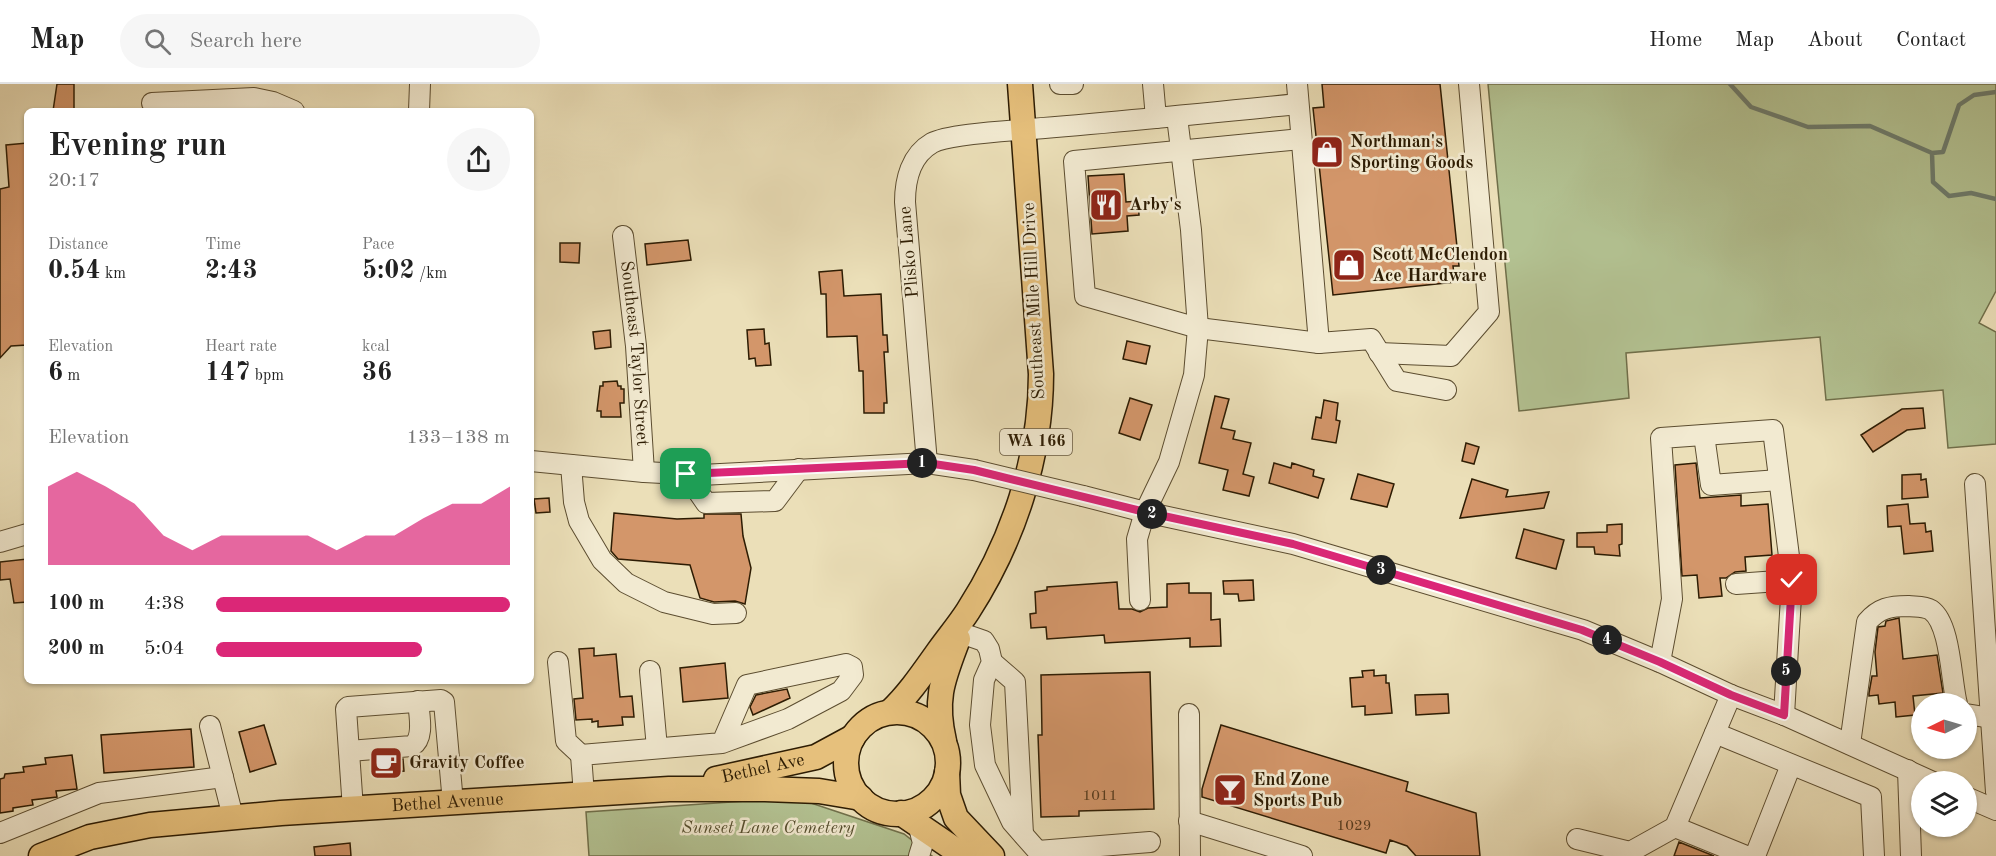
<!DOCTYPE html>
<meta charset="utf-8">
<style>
:root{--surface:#fff;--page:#f6f6f6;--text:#222;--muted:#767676;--line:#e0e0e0;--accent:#db2777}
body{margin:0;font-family:"Old Standard TT",serif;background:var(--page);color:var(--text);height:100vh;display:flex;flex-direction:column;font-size:22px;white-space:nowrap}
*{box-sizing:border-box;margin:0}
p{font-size:20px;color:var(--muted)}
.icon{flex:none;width:33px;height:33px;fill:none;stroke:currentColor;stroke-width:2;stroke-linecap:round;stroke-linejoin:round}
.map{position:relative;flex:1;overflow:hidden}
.drawer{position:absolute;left:24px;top:24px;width:510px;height:576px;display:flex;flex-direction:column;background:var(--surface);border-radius:9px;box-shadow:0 2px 4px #0004}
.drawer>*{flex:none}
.needle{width:39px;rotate:265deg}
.controls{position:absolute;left:1911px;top:609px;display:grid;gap:12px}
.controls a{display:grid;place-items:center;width:66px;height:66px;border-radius:50%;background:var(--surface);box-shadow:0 2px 4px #0004;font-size:30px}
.pin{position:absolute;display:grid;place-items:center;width:51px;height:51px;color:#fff;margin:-26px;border-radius:12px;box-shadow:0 3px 9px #0006}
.km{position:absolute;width:30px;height:30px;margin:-15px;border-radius:50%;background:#222;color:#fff;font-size:16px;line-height:30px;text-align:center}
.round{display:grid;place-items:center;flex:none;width:63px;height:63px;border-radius:32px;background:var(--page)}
.headline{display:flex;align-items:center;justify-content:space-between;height:102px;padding:0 24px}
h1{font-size:33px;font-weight:700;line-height:45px}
.metrics{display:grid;grid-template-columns:repeat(3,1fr);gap:9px;height:102px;padding:6px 24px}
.metrics div{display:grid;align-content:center}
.metrics b{font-size:26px;font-weight:700}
.metrics small{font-size:16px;font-weight:400}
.metrics p{font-size:16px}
.chart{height:168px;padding:12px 24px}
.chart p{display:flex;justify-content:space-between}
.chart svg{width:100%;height:108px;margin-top:6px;fill:var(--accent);opacity:.7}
ul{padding:0 24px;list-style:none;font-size:20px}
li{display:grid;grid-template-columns:96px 72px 1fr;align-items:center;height:45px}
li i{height:15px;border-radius:8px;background:var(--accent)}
header{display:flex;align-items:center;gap:36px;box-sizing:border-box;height:84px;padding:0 30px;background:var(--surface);border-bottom:2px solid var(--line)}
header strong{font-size:28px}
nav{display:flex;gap:33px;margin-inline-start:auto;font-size:21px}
.search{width:420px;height:54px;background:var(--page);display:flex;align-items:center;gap:15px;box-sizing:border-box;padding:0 21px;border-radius:33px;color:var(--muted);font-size:22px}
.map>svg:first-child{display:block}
.green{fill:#b3c292;stroke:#706f4a;stroke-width:1.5}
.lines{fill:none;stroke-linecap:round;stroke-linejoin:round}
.stream{stroke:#6e7c6d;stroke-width:4.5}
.building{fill:#d3966a;stroke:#2d1c03;stroke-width:1.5}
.minor-casing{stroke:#5c4d30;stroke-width:22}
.major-casing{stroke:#2d1c03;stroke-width:27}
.minor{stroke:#f2ead1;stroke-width:20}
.major{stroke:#e6c07c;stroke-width:24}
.minor-bridge-casing{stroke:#5c4d30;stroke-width:22;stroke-linecap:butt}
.minor-bridge{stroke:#f2ead1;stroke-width:20}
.route-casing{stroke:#fff;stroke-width:12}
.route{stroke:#db2777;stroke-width:8}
.labels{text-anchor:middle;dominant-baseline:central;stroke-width:5;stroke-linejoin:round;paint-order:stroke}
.number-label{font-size:15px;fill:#563a1d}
.shield{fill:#f2ead1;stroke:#685a41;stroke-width:1.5}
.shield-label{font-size:16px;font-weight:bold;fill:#2d1c03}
.poi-label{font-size:18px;font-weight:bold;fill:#2d1c03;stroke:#f2ead1;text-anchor:start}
.street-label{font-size:18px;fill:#2d1c03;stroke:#f2ead1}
.park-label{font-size:18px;font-style:italic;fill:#554e2e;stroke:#f2ead1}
</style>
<header>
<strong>Map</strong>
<div class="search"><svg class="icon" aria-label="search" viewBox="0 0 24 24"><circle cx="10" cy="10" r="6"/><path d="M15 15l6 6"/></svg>Search here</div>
<nav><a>Home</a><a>Map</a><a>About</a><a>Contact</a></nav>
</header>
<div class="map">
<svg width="1996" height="772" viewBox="0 0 1996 772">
<rect width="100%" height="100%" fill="#ebdfb8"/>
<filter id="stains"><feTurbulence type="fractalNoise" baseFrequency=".00333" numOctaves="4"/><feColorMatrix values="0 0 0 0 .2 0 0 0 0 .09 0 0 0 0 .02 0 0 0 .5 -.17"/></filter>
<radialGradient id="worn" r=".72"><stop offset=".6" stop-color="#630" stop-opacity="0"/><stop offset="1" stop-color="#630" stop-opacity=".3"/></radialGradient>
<path class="green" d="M1488 0H1996V207L1979 239 1996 248V360L1948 364 1943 306 1826 316 1820 253 1626 269 1629 314 1519 327Z
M776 715 811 719 904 750 932 772H589L586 728Z"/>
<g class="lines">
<path class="stream" d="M1730 0 1751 23 1808 43 1870 42 1932 69 1943 68 1959 21 1974 11 1996 8
M1932 69 1933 98 1949 112 1971 109 1996 115"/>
</g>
<path class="building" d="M57 0H74V27H53Z
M1322 0H1440L1459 182H1453L1455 198 1333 211 1313 24 1324 23Z
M27 59V261L11 262 0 274V105L9 103 6 61Z
M1124 90 1126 118 1138 117 1139 131 1127 132 1128 147 1092 150 1088 92Z
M688 156 691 176 647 181 645 160Z
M560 159H580L579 179 560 178Z
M842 186 844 212 881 210 883 251H887L888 268H884L887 319H884V329H864L863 287H859L857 252 827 253 826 210H821L819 188Z
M764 245 765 260 769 259 771 281 756 282 755 274 749 275 747 246Z
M610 246 611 263 595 265 593 248Z
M1127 257 1150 262 1146 280 1123 275Z
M617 297 618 302H621V305H624V319H620L621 333H601V327H597L600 302H603V298Z
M1215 312 1229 315 1221 344 1235 347 1233 355 1251 359 1243 390 1254 393 1249 412 1223 406 1228 386 1199 379Z
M1130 314 1152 321 1140 356 1119 349Z
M1324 316 1338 319 1336 336 1340 337 1336 359 1312 355 1316 333 1321 334Z
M1923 324 1925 344 1907 346 1873 368 1861 351 1902 325Z
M1466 359 1479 363 1474 380 1462 377Z
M1274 379 1291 384 1292 379 1314 386 1313 392 1324 395 1318 414 1269 399Z
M1696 379 1700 414 1741 411V422L1768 420 1772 471 1745 473 1746 487 1735 488 1726 494H1720L1722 512 1699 514 1697 491 1682 492 1675 381Z
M1358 390 1394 400 1387 423 1351 415Z
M1921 390V396L1926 395 1928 413 1902 415V391Z
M1472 395 1508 406 1506 413 1549 408 1544 424 1460 434Z
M549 414 550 428 536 429 534 415Z
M1908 420 1910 440 1925 439 1926 448 1931 447 1933 467 1904 470 1901 442 1888 443 1887 422Z
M614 429 677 435 704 434V430H741L743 452 751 484 745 520 735 517 714 518 700 514 690 481 618 475 611 467Z
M1622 440V460L1619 461 1620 472 1595 470 1594 463H1577V449L1607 448V441Z
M1524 445 1564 456 1556 485 1516 474Z
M27 475V518L14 519 10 495 0 496V478Z
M1253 496 1254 516 1239 517 1238 510H1224L1223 497Z
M1117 498 1119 525H1132L1140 528 1148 524 1167 523V500L1189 499V509H1211V536L1220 535 1221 562 1190 563V554L1105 559 1104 551 1047 555 1046 543 1031 544 1030 530 1036 529 1035 508 1047 506V503Z
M1899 534 1903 575 1937 571 1943 609 1913 612 1915 631 1896 633 1895 618 1879 620 1878 611 1869 612V609L1872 592H1877L1875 568 1878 543 1885 542 1886 537Z
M594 564V572L616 570 620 613 632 612 634 633H622L623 641 598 643V637L592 638V635L576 636 574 615 583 614 579 565Z
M725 579 728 614 683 618 680 584Z
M1374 586V592L1386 591V599H1389L1392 629 1365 631V622L1352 623 1350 594 1363 593 1362 587Z
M1150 588 1154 725 1079 727V732L1041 733 1038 651H1042L1041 591Z
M787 605 790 614 753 631 750 623 756 611Z
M1448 610 1449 629 1416 631 1415 611Z
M264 641 276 680 250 688 239 648Z
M1221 641 1408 698 1406 707 1476 729 1480 772H1416L1407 762 1390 756 1386 769 1202 713V705Z
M191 645 194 683 104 689 101 651Z
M72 671 77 705 56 707 57 713 32 716 33 721 13 724V727L0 729V695L4 694 5 690 24 688 23 683 46 680 45 674Z
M403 675 404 687 375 691 373 677Z
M1679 758 1714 772H1674Z
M350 759 351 772H315L314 763Z"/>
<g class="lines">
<defs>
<g id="minor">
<path d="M1060 0H1073"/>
<path d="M1153 0 1156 34"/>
<path d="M1297 0 1319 259"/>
<path d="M152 19 254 14 273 18 294 27"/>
<path d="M419 27 420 0"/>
<path d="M1301 55 1074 77 1085 212 1198 244 1319 259 1371 255 1397 297 1446 306"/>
<path id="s1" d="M623 152 636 262 644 388"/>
<path d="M1379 269 1451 272 1489 228 1469 0"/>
<path d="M1704 351 1711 401 1779 396"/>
<path d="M531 377 644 388 701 391 927 379 974 386"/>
<path d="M927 379 905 118C905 96 911 71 932 59 948 50 1009 47 1031 45 1120 38 1209 29 1298 20"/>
<path d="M571 381 574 418 579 437 602 476 626 499 664 518 713 530 736 529"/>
<path d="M686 390 706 419 775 417 799 385"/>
<path d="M1975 400 1996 708"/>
<path d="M1083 412 1145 428 1293 460 1583 546 1660 578 1731 611 1784 631 1933 698"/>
<path d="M0 458 27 450"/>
<path d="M1736 500 1792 496"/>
<path d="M1140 516 1137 455 1145 428 1169 378 1194 291 1198 244 1191 146 1177 33"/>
<path d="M961 549 984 557 989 565 992 578 984 596 980 641 985 681 1012 738 1042 772"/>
<path d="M558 578 566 657 581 671"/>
<path d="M992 578 1015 598 1023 750"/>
<path d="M1660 578 1672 515 1661 354 1773 346 1792 496 1784 631"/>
<path d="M650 587 657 664"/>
<path d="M1189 630 1190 772"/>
<path d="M1966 630 1991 634"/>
<path d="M210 642 233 733"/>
<path d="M1715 649 1871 713 1874 772"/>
<path d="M1850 660 1867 538C1879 524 1890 522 1908 522 1916 523 1924 522 1931 526 1951 540 1951 598 1957 620"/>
<path d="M349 667 412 662C425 654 419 631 418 617"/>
<path d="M1908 686 1911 772"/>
<path d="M584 711 581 671 722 659 788 635 841 607 853 591 852 583 846 580 747 601 722 659"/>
<path d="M1966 713 1996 726"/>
<path d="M353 725 346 625 348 623 441 616 444 618 453 719"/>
<path d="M1189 737 1302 772"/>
<path d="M918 740 923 759 919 772"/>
<path d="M1675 743 1746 772"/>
<path d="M0 749 99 709 223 693"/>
<path d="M1577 755 1630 768 1675 743 1731 611"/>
<path d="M1038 767 1150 758"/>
<path d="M1755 772 1791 681"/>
</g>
<g id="major">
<path d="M890 628C909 610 923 589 938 568 948 554 959 541 968 527 1013 457 1041 374 1041 290L1020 0"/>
<circle cx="897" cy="679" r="51"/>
<path d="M944 657C934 614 943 595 958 555"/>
<path d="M947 688 948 711 956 734 992 772"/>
<path id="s2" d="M716 695 816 673 853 653"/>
<path d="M901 729 964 772"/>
<path id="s3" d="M41 772 90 753 150 741 281 729 669 705H765L819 707 861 714"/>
</g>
</defs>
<use href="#minor" class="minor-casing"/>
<use href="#major" class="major-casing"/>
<use href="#minor" class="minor"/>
<use href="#major" class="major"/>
<defs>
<path id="minor-bridge" d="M974 386 1083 412"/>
</defs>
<use href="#minor-bridge" class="minor-bridge-casing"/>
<use href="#minor-bridge" class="minor-bridge"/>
</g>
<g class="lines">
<defs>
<path id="route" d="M686 390 927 379 974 386 1145 428 1293 460 1582 546 1660 578 1731 611 1784 631 1792 496"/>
</defs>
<use href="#route" class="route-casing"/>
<use href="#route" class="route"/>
</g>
<defs>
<symbol id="shop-square" viewBox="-11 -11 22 22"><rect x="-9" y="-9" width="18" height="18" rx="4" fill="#8f2418" stroke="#f2ead1"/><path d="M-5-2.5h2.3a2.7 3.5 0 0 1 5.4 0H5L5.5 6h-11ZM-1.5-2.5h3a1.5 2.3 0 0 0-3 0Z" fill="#fff"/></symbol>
<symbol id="restaurant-square" viewBox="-11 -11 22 22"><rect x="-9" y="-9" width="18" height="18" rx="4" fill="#8f2418" stroke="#f2ead1"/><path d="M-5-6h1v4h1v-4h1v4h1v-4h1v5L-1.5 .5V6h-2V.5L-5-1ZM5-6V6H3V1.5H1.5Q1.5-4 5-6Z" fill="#fff"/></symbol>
<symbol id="cafe-square" viewBox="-11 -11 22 22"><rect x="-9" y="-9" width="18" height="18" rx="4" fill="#8f2418" stroke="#f2ead1"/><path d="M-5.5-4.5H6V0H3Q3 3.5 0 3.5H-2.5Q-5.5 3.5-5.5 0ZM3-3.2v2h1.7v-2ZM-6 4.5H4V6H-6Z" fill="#fff"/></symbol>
<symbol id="bar-square" viewBox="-11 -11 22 22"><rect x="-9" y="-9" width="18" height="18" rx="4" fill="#8f2418" stroke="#f2ead1"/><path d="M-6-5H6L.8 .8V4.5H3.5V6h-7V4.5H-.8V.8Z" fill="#fff"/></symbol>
</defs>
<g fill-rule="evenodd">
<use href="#shop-square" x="1308" y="49" width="38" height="38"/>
<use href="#restaurant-square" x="1087" y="102" width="38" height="38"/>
<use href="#shop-square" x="1330" y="162" width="38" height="38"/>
<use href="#cafe-square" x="367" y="660" width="38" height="38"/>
<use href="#bar-square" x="1211" y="687" width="38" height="38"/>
</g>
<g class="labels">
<g class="number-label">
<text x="1100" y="712">1011</text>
<text x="1354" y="742">1029</text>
</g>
<rect class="shield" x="1000" y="345" width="72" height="26" rx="4.5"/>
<g class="shield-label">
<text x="1036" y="358">WA 166</text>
</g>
<g class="poi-label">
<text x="1350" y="58">Northman's<tspan x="1350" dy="21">Sporting Goods</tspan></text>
<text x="1129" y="121">Arby's</text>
<text x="1372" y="171">Scott McClendon<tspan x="1372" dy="21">Ace Hardware</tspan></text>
<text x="409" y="679">Gravity Coffee</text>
<text x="1253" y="696">End Zone<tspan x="1253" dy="21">Sports Pub</tspan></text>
</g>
<g class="street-label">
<text transform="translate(909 168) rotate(-95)">Plisko Lane</text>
<text transform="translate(1034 217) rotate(-93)">Southeast Mile Hill Drive</text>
<text stroke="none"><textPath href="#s1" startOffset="118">Southeast Taylor Street</textPath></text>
<text stroke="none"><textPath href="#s2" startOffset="48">Bethel Ave</textPath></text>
<text stroke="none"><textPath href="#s3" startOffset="412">Bethel Avenue</textPath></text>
</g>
<g class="park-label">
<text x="768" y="744">Sunset Lane Cemetery</text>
</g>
</g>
<rect width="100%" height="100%" filter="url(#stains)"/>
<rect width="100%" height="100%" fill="url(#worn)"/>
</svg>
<div class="controls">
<a><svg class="needle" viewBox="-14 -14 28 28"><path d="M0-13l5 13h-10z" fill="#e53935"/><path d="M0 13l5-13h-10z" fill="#767676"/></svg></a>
<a><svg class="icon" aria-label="layers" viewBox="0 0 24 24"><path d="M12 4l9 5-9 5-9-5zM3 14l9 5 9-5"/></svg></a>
</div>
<div class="pin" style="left:686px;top:390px;background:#1e9e55"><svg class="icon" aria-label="arrive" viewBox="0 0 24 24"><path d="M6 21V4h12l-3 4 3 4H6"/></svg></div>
<div class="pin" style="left:1792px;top:496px;background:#d93025"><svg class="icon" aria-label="check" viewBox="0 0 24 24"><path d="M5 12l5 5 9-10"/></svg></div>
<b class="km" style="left:922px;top:379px">1</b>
<b class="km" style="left:1152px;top:430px">2</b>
<b class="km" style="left:1381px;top:486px">3</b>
<b class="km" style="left:1607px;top:556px">4</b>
<b class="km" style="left:1786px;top:587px">5</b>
<section class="drawer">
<div class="headline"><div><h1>Evening run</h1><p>20:17</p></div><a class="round"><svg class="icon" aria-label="share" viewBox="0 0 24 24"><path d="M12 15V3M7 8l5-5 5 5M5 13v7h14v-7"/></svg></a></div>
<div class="metrics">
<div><p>Distance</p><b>0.54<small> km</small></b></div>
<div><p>Time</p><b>2:43</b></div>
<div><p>Pace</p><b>5:02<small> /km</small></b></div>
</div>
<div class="metrics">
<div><p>Elevation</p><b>6<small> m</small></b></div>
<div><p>Heart rate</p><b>147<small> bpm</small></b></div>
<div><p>kcal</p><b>36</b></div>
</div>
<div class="chart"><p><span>Elevation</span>133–138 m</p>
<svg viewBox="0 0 160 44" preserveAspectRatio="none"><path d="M0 44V12L10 6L20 12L30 19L40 32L50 38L60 32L70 32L80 32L90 32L100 38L110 32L120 32L130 25L140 19L150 19L160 12V44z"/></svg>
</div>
<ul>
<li><b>100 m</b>4:38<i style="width:100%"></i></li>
<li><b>200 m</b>5:04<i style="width:70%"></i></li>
</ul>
</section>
</div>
